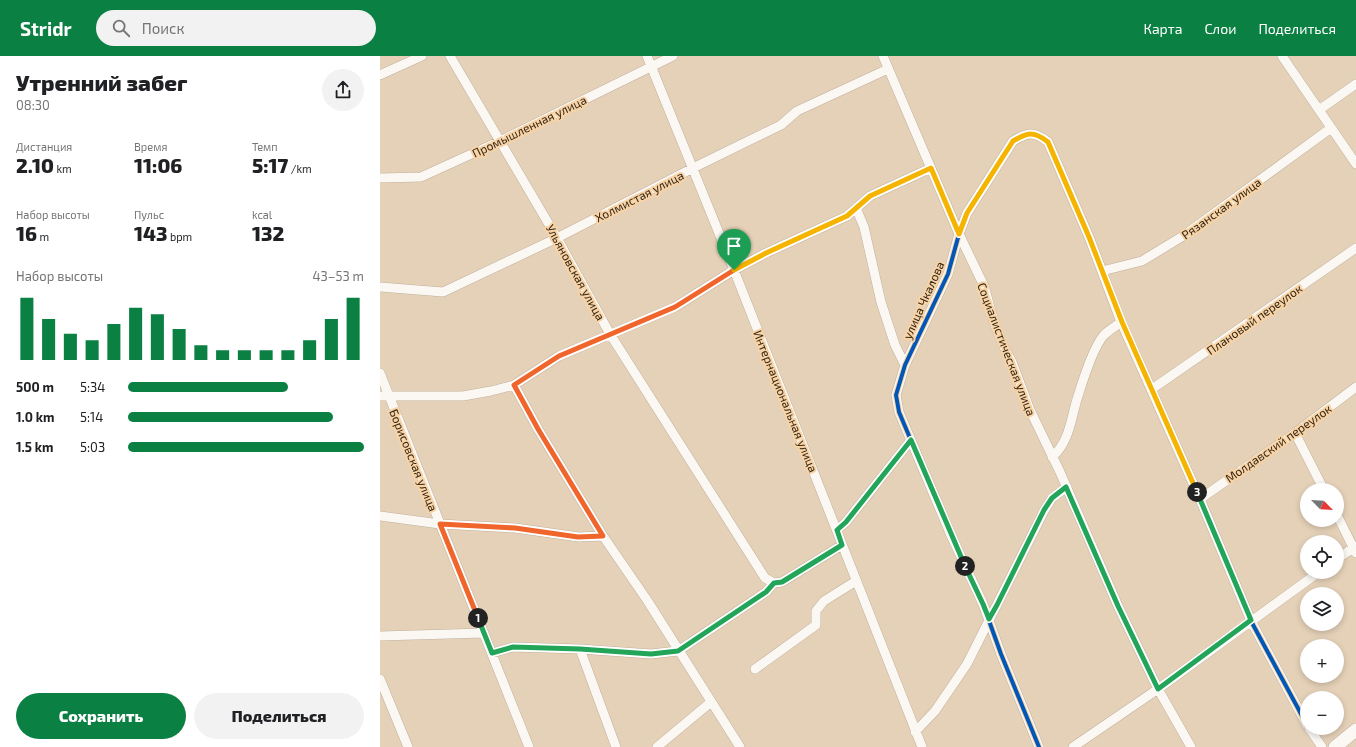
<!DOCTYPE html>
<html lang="ru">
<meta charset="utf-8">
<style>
:root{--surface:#fff;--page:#f2f2f2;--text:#202124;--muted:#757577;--accent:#0b8043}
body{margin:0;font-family:"Exo 2",sans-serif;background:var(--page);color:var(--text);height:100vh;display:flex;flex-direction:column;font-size:15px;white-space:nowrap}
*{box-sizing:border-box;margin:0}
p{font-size:13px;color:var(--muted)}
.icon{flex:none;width:22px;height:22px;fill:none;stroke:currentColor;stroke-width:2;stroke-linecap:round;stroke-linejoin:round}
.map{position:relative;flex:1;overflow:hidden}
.panel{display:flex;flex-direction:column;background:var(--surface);width:380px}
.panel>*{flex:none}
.needle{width:26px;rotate:114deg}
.buttons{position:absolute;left:920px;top:427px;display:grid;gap:8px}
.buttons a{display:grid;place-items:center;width:44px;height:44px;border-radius:50%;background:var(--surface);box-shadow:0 2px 6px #0003;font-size:20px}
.pin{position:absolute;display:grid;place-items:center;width:34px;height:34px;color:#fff;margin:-41px -17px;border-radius:50% 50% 50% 0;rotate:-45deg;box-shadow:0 0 4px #0007}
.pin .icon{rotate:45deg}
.km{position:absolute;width:20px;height:20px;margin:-10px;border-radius:50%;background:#222;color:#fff;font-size:11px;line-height:20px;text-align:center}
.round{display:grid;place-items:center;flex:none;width:42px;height:42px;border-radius:21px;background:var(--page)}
.overview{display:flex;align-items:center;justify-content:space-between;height:68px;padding:0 16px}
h1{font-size:22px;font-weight:800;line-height:30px}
.metrics{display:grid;grid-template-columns:repeat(3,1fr);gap:6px;height:68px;padding:4px 16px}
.metrics div{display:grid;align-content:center}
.metrics b{font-size:20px;font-weight:800}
.metrics small{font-size:11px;font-weight:400}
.metrics p{font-size:11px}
.chart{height:112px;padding:8px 16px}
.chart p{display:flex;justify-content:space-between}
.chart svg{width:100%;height:72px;margin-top:4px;stroke:var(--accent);stroke-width:6}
.cta{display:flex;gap:8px;margin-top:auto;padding:8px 16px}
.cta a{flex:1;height:46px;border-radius:24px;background:var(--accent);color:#fff;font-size:16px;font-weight:800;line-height:46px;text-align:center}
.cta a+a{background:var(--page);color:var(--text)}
ul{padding:0 16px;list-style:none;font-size:13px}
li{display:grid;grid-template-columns:64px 48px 1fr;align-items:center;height:30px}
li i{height:10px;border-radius:5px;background:var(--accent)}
header{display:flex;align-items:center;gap:24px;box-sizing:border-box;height:56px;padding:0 20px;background:var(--accent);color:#fff}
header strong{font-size:19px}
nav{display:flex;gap:22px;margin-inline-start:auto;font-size:14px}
.search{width:280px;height:36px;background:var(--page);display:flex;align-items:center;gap:10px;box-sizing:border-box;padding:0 14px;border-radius:22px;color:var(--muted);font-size:15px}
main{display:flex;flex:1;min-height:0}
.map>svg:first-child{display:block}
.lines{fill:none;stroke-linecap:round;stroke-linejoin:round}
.street-casing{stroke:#bfb09c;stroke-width:10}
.secondary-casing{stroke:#bfb09c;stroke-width:14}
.street{stroke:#fbf8f4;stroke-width:9}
.secondary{stroke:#fbf8f4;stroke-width:13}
.cycleway-casing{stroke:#f7d3a6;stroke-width:6}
.cycleway{stroke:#0057b8;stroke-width:4}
.split-1-casing{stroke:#fff;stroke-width:8}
.split-2-casing{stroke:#fff;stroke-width:8}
.split-3-casing{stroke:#fff;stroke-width:8}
.split-4-casing{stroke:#fff;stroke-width:8}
.split-1{stroke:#f0652b;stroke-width:5}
.split-2{stroke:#22a559;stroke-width:5}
.split-3{stroke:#22a559;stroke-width:5}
.split-4{stroke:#f5b400;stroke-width:5}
.labels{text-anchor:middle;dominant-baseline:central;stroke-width:4;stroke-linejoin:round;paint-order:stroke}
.street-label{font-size:12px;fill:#342615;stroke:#f7d3a6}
</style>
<header>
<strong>Stridr</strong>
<div class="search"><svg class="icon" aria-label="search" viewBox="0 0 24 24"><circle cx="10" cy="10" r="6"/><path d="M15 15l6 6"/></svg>Поиск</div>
<nav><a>Карта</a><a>Слои</a><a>Поделиться</a></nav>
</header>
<main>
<section class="panel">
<div class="overview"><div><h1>Утренний забег</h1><p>08:30</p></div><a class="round"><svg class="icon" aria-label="share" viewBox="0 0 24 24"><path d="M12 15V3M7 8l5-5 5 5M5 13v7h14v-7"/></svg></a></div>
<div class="metrics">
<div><p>Дистанция</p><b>2.10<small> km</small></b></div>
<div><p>Время</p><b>11:06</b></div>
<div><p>Темп</p><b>5:17<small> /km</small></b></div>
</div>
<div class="metrics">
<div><p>Набор высоты</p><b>16<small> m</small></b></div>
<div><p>Пульс</p><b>143<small> bpm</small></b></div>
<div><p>kcal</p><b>132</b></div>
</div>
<div class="chart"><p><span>Набор высоты</span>43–53 m</p>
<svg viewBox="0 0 160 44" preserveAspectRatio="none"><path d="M5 44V6M15 44V19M25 44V28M35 44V32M45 44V22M55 44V12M65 44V16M75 44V25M85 44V35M95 44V38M105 44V38M115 44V38M125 44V38M135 44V32M145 44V19M155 44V6"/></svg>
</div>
<ul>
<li><b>500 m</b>5:34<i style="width:68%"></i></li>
<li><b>1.0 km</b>5:14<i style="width:87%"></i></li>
<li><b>1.5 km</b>5:03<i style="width:100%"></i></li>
</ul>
<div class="cta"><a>Сохранить</a><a>Поделиться</a></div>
</section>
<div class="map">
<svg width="976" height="691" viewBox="0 0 976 691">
<rect width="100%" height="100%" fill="#e5d1b8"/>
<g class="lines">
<defs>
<path id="street" d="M70 0 177 182 230 278 385 522 394 527
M267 0 354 214 542 691
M503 0 579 178 604 230 615 269 623 289 632 306 650 354 680 416 738 550 778 633 811 691
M902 0 976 108
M0 19 42 0
M939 54 976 28
M0 122 41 121 120 85 293 0
M476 152 484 171 501 246 515 289 525 309
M722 215 762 205 803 180 951 72
M0 231 63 236 177 182 313 112 401 69 417 55 508 13
M0 317 149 691
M134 329 158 373 223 480 267 544 360 691
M772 333 976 192
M0 340H83L111 335 134 329 179 300 295 251 354 214 386 197 467 160 490 140 551 112
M915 377 944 434
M672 401C690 386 691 361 698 340 703 324 713 291 724 279 729 274 736 270 741 266
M820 443 915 377 976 331
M957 459 976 497
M0 460 60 468 135 472 199 481 223 480
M457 474 466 466 531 384
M957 503 976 490
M0 580 104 577
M200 593 236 691
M112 597 133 591 200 593 271 598 298 595 386 536 394 527 402 526 462 489
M375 613 436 569V555L444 545 476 525
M0 623 28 691
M929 672 942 691
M535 676 555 655 587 608 664 455 672 442 687 431
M277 691 331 646
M659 691 621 598 603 548 570 477 519 356 516 339 525 309 568 218 579 178 587 157 633 85C648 76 654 75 668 86L709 181 741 266 820 443 871 565 927 669
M693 691 778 633 939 516"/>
<path id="secondary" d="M955 691 976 674"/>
</defs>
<use href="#street" class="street-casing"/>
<use href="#secondary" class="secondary-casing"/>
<use href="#street" class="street"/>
<use href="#secondary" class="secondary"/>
<defs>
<path id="cycleway" d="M659 691 621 598 603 548 570 477 519 356 516 339 525 309 568 218 579 178 587 157 633 85C648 76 654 75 668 86L709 181 741 266 820 443 871 565 927 669"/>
</defs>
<use href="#cycleway" class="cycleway-casing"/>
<use href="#cycleway" class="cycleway"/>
</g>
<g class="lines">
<defs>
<path id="split-1" d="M98 562 60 468 135 472 198 481 223 480 158 373 134 329 179 300 295 251 354 214"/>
<path id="split-2" d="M98 562 112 597 133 591 200 593 271 598 298 595 386 536 394 527 402 526 462 489 457 474 466 466 531 384 585 510"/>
<path id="split-3" d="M585 510 603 548 609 563 617 549 664 454 672 442 686 431 738 550 778 633 871 564 817 436"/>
<path id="split-4" d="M354 214 386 197 467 160 490 140 551 112 579 178 587 157 633 85C648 76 654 75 668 86L709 181 742 266 817 436"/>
</defs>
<use href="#split-1" class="split-1-casing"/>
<use href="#split-2" class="split-2-casing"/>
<use href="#split-3" class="split-3-casing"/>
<use href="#split-4" class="split-4-casing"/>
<use href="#split-1" class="split-1"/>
<use href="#split-2" class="split-2"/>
<use href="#split-3" class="split-3"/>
<use href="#split-4" class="split-4"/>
</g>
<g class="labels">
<g class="street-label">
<text transform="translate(149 70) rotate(-26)">Промышленная улица</text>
<text transform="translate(259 140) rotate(-27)">Холмистая улица</text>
<text transform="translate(841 152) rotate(-36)">Рязанская улица</text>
<text transform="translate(196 216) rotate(61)">Ульяновская улица</text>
<text transform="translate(543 244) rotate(-66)">улица Чкалова</text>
<text transform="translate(874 263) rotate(-35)">Плановый переулок</text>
<text transform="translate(627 293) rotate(69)">Социалистическая улица</text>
<text transform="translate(406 345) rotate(68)">Интернациональная улица</text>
<text transform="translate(898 387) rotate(-35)">Молдавский переулок</text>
<text transform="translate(34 404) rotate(68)">Борисовская улица</text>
</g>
</g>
</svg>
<div class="buttons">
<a><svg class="needle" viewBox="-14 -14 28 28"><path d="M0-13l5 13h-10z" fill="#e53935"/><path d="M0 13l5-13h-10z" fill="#757577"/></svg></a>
<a><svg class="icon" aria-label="locate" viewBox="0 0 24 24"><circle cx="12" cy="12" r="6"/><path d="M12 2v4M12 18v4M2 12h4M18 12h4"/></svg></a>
<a><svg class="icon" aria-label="layers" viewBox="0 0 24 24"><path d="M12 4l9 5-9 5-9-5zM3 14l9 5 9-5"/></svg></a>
<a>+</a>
<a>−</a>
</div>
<div class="pin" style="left:354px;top:214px;background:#1e9e55"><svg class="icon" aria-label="arrive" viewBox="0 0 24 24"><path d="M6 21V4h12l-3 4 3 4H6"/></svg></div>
<b class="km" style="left:98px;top:562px">1</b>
<b class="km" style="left:585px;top:510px">2</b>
<b class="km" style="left:817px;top:436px">3</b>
</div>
</main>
